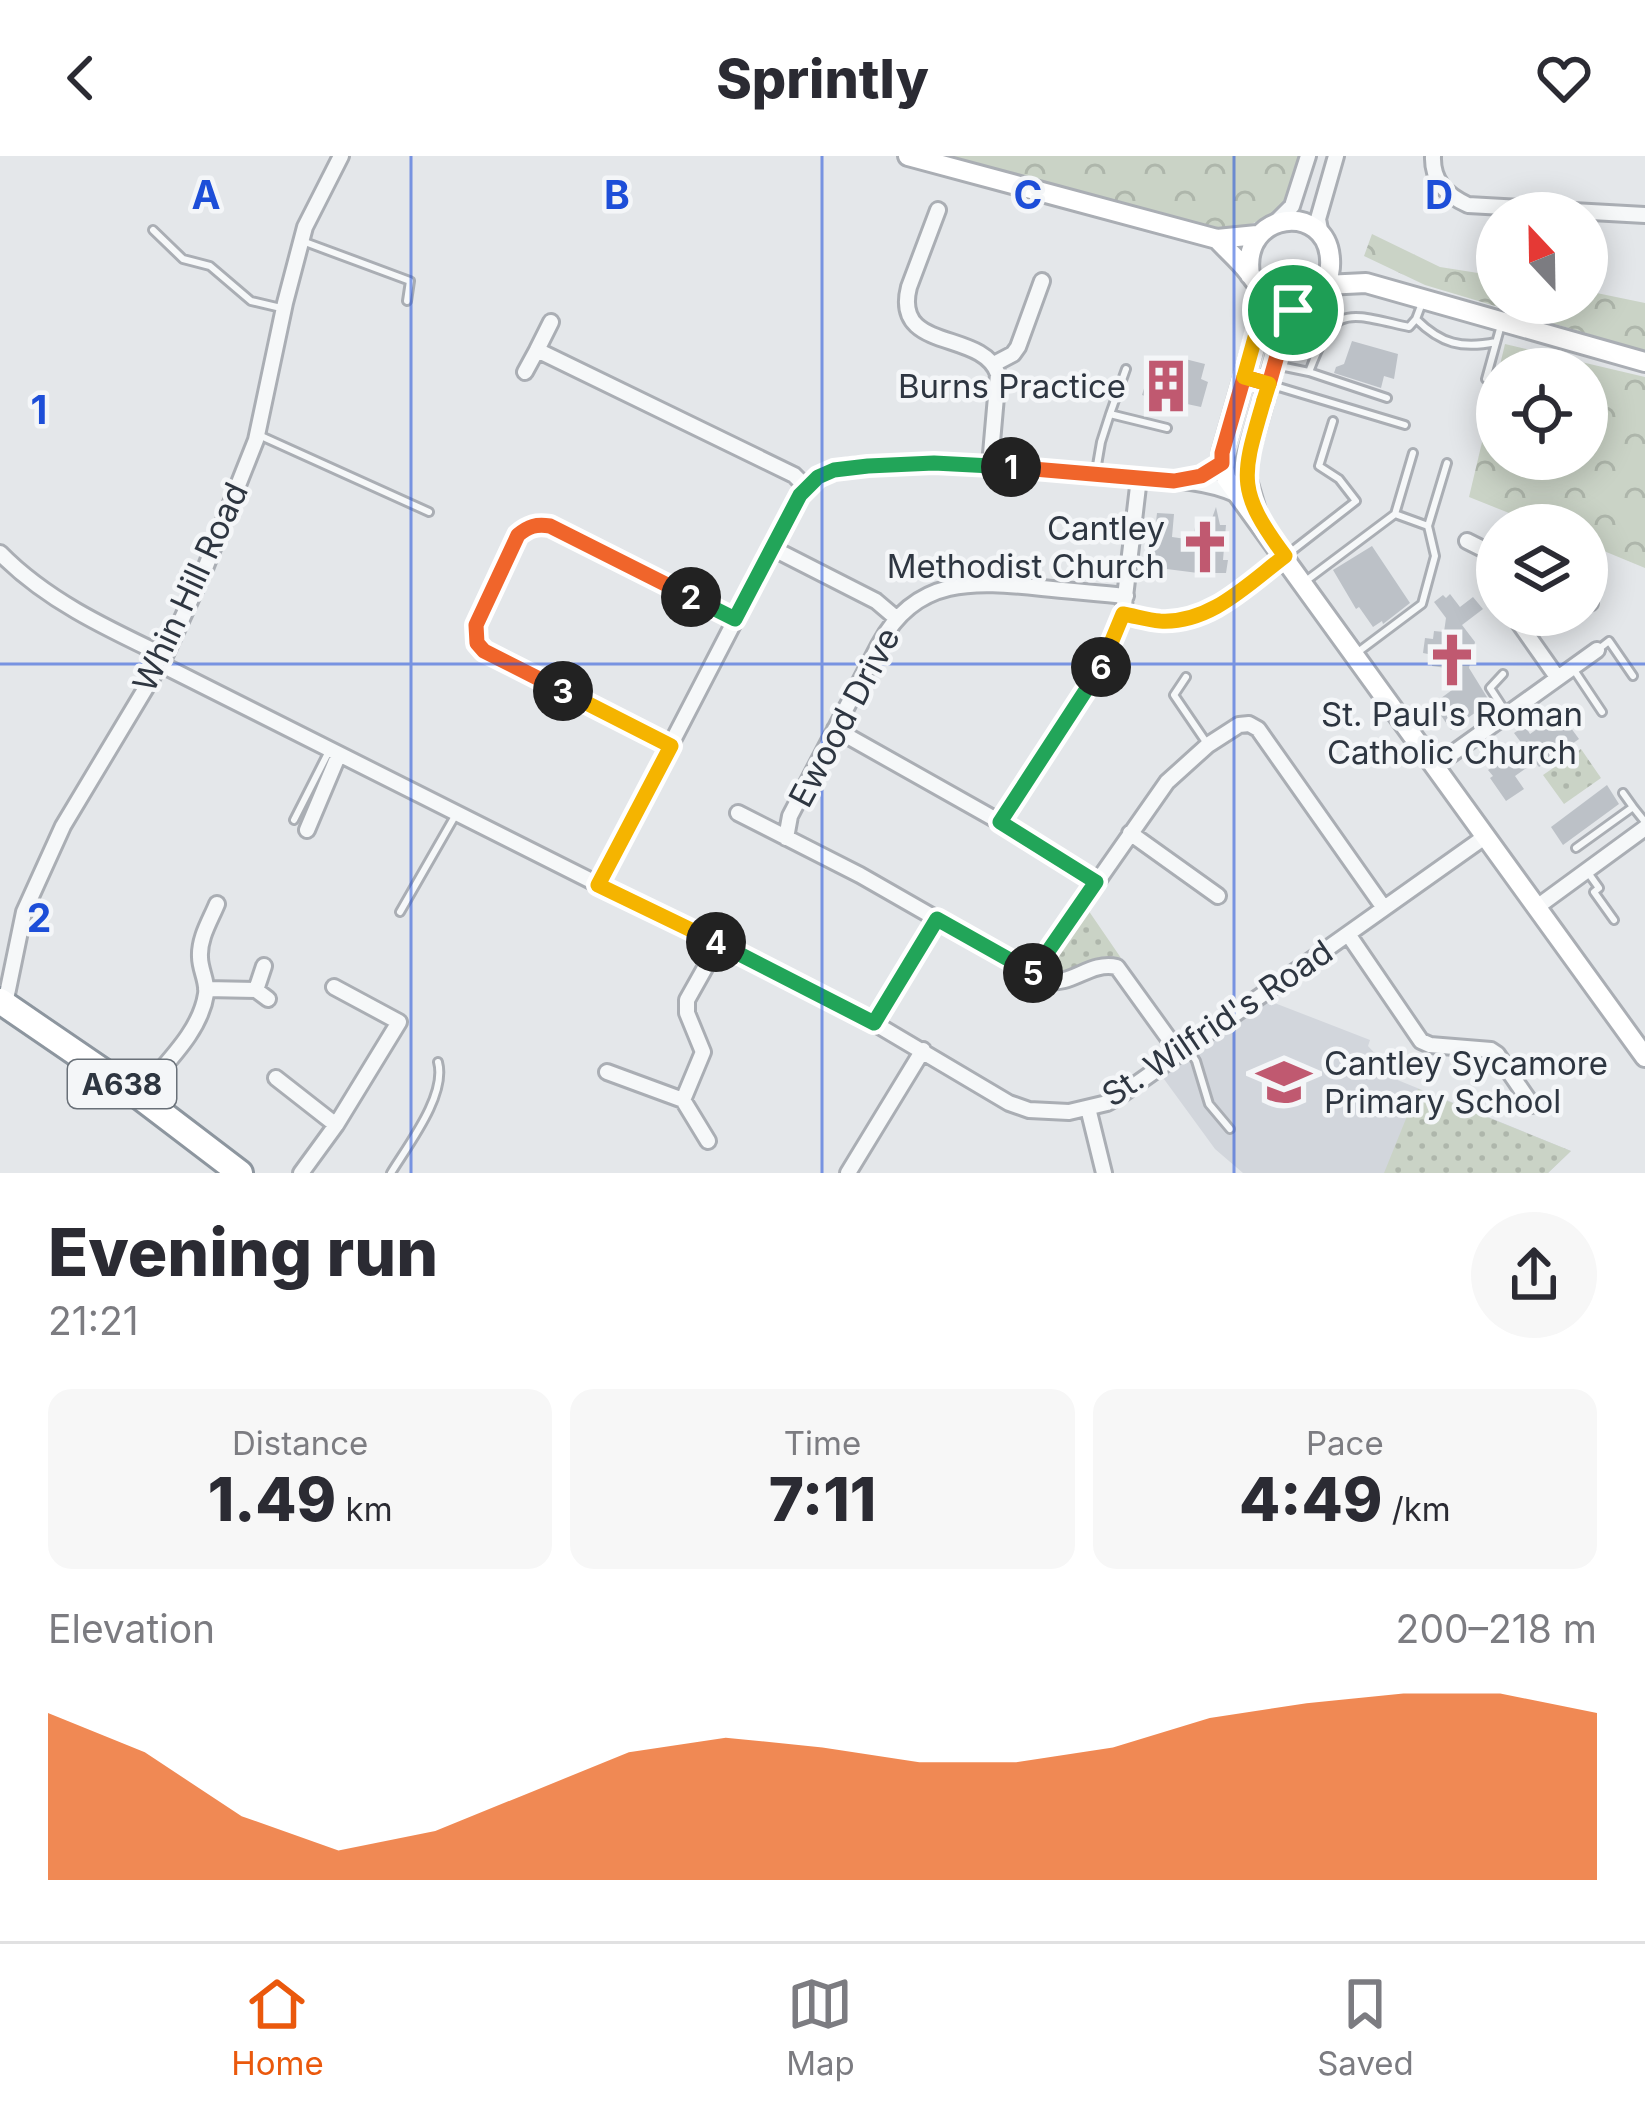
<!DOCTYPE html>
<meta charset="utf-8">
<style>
:root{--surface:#fff;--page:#f7f7f7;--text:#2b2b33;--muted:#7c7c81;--line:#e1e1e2;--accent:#ea580c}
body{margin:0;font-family:Inter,sans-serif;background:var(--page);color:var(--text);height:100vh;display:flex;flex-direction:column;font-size:45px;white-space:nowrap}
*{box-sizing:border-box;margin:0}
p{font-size:39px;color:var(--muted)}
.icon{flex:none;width:66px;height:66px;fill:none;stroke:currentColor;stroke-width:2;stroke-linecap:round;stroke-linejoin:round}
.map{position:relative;height:1017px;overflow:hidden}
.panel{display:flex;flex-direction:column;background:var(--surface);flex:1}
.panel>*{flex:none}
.needle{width:78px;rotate:338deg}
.buttons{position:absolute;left:1476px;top:36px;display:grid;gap:24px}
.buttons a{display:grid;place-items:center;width:132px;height:132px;border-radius:50%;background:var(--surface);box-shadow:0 6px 30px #0003;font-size:60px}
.pin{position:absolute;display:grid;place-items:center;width:102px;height:102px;color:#fff;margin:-51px;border:6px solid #fff;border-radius:50%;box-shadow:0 3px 12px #0007}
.km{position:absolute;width:60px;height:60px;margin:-30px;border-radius:50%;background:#222;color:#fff;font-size:33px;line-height:60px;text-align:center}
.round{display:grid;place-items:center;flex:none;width:126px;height:126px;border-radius:63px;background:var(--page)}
.summary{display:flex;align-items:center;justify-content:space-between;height:204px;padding:0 48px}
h1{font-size:66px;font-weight:800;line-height:90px}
.metrics{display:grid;grid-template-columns:repeat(3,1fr);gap:18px;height:204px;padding:12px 48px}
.metrics div{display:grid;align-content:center;border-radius:24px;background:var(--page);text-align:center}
.metrics b{font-size:60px;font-weight:800}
.metrics small{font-size:33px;font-weight:400}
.metrics p{font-size:33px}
.chart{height:336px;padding:24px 48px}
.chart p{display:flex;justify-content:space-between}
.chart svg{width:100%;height:216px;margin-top:12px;fill:var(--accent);opacity:.7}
header{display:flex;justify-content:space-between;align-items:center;height:156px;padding:0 48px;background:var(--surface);font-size:54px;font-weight:800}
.tab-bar{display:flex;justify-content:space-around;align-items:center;height:168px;border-top:3px solid var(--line);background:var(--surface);font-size:33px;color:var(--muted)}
.tab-bar a{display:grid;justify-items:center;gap:6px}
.tab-bar .on{color:var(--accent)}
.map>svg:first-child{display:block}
.built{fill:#d2d6dc}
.grass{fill:url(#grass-dots)}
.forest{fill:url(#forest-crowns)}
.building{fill:#bcc1c7}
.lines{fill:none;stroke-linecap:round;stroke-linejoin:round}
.lane-casing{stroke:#aaaeb4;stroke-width:12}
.street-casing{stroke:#aaaeb4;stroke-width:20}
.secondary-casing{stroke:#aaaeb4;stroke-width:24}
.highway-casing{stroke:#8d969f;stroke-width:30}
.lane{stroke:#f6f8f9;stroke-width:6}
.street{stroke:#f6f8f9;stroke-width:14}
.secondary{stroke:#fff;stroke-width:18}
.highway{stroke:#fff;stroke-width:24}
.split-1-casing{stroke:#fff;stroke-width:24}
.split-2-casing{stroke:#fff;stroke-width:24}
.split-3-casing{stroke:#fff;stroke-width:24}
.split-4-casing{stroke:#fff;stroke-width:24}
.split-5-casing{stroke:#fff;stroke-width:24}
.split-6-casing{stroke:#fff;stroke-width:24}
.split-7-casing{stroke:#fff;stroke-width:24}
.split-8-casing{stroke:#fff;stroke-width:24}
.split-1{stroke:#f0652b;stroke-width:15}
.split-2{stroke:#22a559;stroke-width:15}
.split-3{stroke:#f0652b;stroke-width:15}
.split-4{stroke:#f5b400;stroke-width:15}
.split-5{stroke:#22a559;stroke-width:15}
.split-6{stroke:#22a559;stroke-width:15}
.split-7{stroke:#f5b400;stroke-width:15}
.split-8{stroke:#f5b400;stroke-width:15}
.grid{fill:none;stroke:#1d4ed8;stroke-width:3;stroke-opacity:0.55}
.labels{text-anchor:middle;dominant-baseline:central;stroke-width:9;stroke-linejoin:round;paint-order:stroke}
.shield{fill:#f4f6f8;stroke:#697078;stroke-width:3}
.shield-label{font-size:30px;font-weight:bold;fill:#2e3641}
.poi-label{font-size:33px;fill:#2e3641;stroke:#f4f6f8;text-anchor:end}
.street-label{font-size:33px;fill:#2e3641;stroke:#f4f6f8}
.grid-label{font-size:39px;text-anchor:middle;font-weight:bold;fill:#1d4ed8;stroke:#f4f6f8;stroke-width:9;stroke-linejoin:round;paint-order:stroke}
</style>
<header><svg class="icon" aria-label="back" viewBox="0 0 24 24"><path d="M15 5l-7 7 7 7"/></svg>Sprintly<svg class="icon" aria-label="heart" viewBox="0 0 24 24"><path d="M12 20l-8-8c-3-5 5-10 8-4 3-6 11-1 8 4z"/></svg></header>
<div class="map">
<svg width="1645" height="1017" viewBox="0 0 1645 1017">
<defs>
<pattern id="grass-dots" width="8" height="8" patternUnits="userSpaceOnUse" patternTransform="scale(3)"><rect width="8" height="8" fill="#cad3c6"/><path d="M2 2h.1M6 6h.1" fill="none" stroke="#aeb6ab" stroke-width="1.8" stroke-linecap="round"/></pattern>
<pattern id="forest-crowns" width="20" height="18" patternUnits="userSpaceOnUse" patternTransform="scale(3)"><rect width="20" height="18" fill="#cad3c6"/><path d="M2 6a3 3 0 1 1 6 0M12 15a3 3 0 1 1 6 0" fill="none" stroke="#aeb6ab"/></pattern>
</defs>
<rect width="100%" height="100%" fill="#e4e7ea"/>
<path class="built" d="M1267 844 1370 884 1368 890 1382 905 1378 916 1571 995 1548 1017H1243L1215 993 1161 919Z"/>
<path class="grass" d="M1581 593 1601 622 1564 648 1543 619Z
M1084 748 1121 802C1093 796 1082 811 1057 820L1050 816 1049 803Z
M1418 933 1571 995 1548 1017H1384Z"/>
<path class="forest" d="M919 0H1308L1292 50 1217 83Z
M1372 78 1440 111 1497 120V147H1587V135L1645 147V195L1425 129 1364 100Z
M1505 188 1645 221V412L1587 388V369H1539L1469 341 1497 223V303H1587V213H1499Z"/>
<path class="building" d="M1352 185 1398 198 1394 223 1384 220 1381 232 1334 217 1336 211 1344 208Z
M1181 202 1205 208 1201 223 1208 226 1201 251 1187 248 1186 259 1160 253 1161 245 1142 239 1149 216 1170 222 1172 218 1175 219Z
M1216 351 1220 369H1226L1223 404H1228L1226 417H1198L1151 411 1157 357 1174 358 1172 381 1193 384 1195 371H1198V366L1210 368Z
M1372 390 1410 447 1383 468 1382 465 1373 471 1359 451 1356 453 1333 414Z
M1450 438 1460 451 1473 441 1483 453 1462 469 1475 486 1469 512 1490 546 1451 574 1433 548 1452 534 1460 514 1432 510 1433 499 1423 497 1425 482 1433 483 1434 475 1444 476 1446 462 1434 446 1443 439 1446 442Z
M1560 557 1579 583 1539 611 1535 606 1515 620 1524 633 1506 645 1490 622 1493 620 1488 614 1523 589 1514 577 1525 570 1530 578Z
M1607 629 1619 648 1563 689 1551 671Z"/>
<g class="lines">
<defs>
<path id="lane" d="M153 74 183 103 210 110 251 145 281 152
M305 86 410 125 407 145
M1416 163C1441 188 1462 193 1496 186
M1275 209 1309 216C1335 147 1345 157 1409 171L1416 163 1422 147
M1309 216 1387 242
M1486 223 1501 169
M1272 229 1405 269
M1110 258 1126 213
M261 280 429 356
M1096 315 1101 286 1110 258 1167 272
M1428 370 1447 307
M1288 398 1356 345 1339 323 1319 310 1333 265
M1307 424 1395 358
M1600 492 1609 485 1633 520
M1358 496 1422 448 1435 400 1428 370 1395 358 1413 297
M1574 514 1602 556
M1503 518 1490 532 1505 555
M1186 521 1174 539 1206 586
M1623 637 1633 651
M294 664 328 597
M1576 692 1633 651 1645 666
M1589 718 1599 732 1594 736 1614 764
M400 756 455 660
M1189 894 1196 905 1209 948 1230 973
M391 1017C408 989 447 939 438 906"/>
<path id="street" d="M1433 0C1432 25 1446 39 1468 49L1645 59
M938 54 909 131C892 197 982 173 998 218L990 309
M1275 67 1292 50 1308 0
M1321 79 1318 63 1336 0
M551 166 537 194 794 319 806 331
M994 208 1013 198 1018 191 1042 125
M525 216 537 194
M1185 323 1210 317 1222 307
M1467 385 1497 400
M772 392 876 445 896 462
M0 397C46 444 106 472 165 500
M1587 445 1590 447
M1123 458C1135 460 1148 464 1160 465 1210 467 1248 428 1285 400
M1516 459 1519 467 1557 521
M160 508 874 867 1009 947 1029 954 1069 956 1107 947 1118 941 1486 680
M835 573 1000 666 1096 726
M671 589 484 495 477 487 476 469 518 379 538 368 550 370 735 463
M1435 610 1597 494
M738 657 860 719 1045 825C1073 830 1089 805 1117 811L1179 897
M1000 666 1103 508 1123 458 1139 322
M307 674 339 598
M1130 677 1218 740
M786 682 790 660 879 489C916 420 974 425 1042 432 1070 435 1098 437 1126 440
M598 729 800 339C809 327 822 317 837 313 855 308 875 309 893 308 968 305 1042 313 1116 320 1155 324 1200 322 1235 338
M1537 751 1645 672
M1348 778 1421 885 1430 889 1491 894 1497 898 1532 949
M264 810 256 834 268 843
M1032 819 1167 626 1208 589 1239 569 1249 568 1258 573 1384 752
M206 833 256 834
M5 848 24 756 63 670 165 500 206 410 256 284 285 147 305 71 341 0
M874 867 937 763
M607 916 683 944 708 985
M276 922 336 969
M139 940C162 910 200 878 206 838 208 826 200 814 200 801 199 782 210 765 217 748
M683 944 703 896 687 857V844L719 787
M1088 952 1104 1017
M301 1017 336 969 399 866 334 831
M848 1017 923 894"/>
<path id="secondary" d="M908 0 1217 83 1257 79
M1217 83C1227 94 1240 105 1249 117 1266 142 1288 162 1317 137 1327 128 1331 116 1330 103 1327 46 1240 54 1250 119
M1325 129 1366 127 1645 206
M1262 137 1264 150 1259 169 1222 297 1226 322 1645 901
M1256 355 1246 321V306L1288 161 1302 146"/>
<path id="highway" d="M0 845 139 940 240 1017"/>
</defs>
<use href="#lane" class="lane-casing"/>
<use href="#street" class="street-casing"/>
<use href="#secondary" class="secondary-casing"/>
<use href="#highway" class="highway-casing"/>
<use href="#lane" class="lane"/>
<use href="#street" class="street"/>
<use href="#secondary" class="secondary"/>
<use href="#highway" class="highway"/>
</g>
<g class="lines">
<defs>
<path id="split-1" d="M1011 311 1174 325 1201 320 1222 307V297L1244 221 1269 228 1288 161 1293 154"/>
<path id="split-2" d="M691 441 735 463 800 339 818 321 834 314 868 310 934 307 1011 311"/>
<path id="split-3" d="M563 535 484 495 477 487 476 469 518 379C529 370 536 368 550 370L691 441"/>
<path id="split-4" d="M563 535 671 590 598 729 716 786"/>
<path id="split-5" d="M716 786 874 867 937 763 1033 817"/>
<path id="split-6" d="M1033 817 1096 726 1000 666 1101 511"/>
<path id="split-7" d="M1101 511 1123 458C1135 460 1148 464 1160 465 1210 468 1248 428 1285 400 1235 333 1242 320 1264 244"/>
<path id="split-8" d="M1264 244 1269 228 1244 221 1264 149 1262 137 1281 147 1302 146 1293 154"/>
</defs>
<use href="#split-1" class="split-1-casing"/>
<use href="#split-2" class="split-2-casing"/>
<use href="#split-3" class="split-3-casing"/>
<use href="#split-4" class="split-4-casing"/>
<use href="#split-5" class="split-5-casing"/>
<use href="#split-6" class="split-6-casing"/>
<use href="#split-7" class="split-7-casing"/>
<use href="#split-8" class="split-8-casing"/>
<use href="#split-1" class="split-1"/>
<use href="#split-2" class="split-2"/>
<use href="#split-3" class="split-3"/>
<use href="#split-4" class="split-4"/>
<use href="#split-5" class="split-5"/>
<use href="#split-6" class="split-6"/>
<use href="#split-7" class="split-7"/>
<use href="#split-8" class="split-8"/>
</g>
<path class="grid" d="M411 0V1017M822 0V1017M1234 0V1017M0 508H1645"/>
<defs>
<symbol id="building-bare" viewBox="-9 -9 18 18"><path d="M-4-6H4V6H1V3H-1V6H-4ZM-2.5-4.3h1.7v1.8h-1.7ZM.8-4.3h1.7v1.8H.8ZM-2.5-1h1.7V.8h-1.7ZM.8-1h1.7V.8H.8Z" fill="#c05970" stroke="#f4f6f8" stroke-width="2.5" paint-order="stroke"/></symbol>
<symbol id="church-bare" viewBox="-9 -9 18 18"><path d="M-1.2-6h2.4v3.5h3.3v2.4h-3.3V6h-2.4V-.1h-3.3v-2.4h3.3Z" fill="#c05970" stroke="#f4f6f8" stroke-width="2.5" paint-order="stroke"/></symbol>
<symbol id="school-bare" viewBox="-9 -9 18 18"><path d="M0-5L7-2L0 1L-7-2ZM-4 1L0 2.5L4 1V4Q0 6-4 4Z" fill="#c05970" stroke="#f4f6f8" stroke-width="2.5" paint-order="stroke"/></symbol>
</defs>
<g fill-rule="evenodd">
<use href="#building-bare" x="1128" y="192" width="76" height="76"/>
<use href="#church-bare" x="1167" y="353" width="76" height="76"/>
<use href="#church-bare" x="1414" y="466" width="76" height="76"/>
<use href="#school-bare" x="1246" y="888" width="76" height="76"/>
</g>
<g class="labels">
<rect class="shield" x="68" y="904" width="108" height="48" rx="9"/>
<g class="shield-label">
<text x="122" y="928">A638</text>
</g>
<g class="poi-label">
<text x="1126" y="230">Burns Practice</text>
<text x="1165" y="372">Cantley<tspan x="1165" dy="38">Methodist Church</tspan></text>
<text x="1452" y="558" text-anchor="middle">St. Paul's Roman<tspan x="1452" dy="38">Catholic Church</tspan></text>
<text x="1324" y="907" text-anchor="start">Cantley Sycamore<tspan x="1324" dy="38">Primary School</tspan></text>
</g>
<g class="street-label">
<text transform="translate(190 431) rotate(-65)">Whin Hill Road</text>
<text transform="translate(844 561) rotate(-62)">Ewood Drive</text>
<text transform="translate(1217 867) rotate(-34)">St. Wilfrid's Road</text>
</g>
</g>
<g class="grid-label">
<text x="206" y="53">A</text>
<text x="617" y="53">B</text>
<text x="1028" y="53">C</text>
<text x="1439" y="53">D</text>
<text x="39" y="268">1</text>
<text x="39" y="776">2</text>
</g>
</svg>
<div class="buttons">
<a><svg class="needle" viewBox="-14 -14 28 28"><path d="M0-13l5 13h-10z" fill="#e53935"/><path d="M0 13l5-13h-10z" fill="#7c7c81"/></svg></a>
<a><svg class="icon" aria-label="locate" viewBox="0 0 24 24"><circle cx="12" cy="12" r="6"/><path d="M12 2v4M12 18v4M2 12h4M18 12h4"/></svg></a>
<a><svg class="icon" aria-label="layers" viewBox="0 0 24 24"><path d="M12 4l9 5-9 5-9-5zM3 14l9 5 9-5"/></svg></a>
</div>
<div class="pin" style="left:1293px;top:154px;background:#1e9e55"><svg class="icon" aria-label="arrive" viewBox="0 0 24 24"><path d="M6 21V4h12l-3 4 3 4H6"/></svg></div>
<b class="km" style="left:1011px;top:311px">1</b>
<b class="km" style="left:691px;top:441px">2</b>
<b class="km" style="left:563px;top:535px">3</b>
<b class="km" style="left:716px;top:786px">4</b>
<b class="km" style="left:1033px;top:817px">5</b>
<b class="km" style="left:1101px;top:511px">6</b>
</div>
<section class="panel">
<div class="summary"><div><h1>Evening run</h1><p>21:21</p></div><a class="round"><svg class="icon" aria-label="share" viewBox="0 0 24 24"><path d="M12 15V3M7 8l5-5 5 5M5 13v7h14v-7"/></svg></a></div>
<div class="metrics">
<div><p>Distance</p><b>1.49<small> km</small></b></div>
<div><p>Time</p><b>7:11</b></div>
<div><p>Pace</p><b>4:49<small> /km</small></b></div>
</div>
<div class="chart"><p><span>Elevation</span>200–218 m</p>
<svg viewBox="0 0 160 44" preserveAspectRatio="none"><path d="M0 44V10L10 18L20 31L30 38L40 34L50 26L60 18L70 15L80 17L90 20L100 20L110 17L120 11L130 8L140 6L150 6L160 10V44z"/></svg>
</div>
</section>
<nav class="tab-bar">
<a class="on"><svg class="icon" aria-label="home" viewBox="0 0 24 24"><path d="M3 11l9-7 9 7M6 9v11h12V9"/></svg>Home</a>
<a><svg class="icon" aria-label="map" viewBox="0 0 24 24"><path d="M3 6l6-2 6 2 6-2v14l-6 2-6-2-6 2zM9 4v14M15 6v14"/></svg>Map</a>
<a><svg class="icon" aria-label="saved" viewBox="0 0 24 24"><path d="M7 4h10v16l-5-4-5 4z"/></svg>Saved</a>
</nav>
